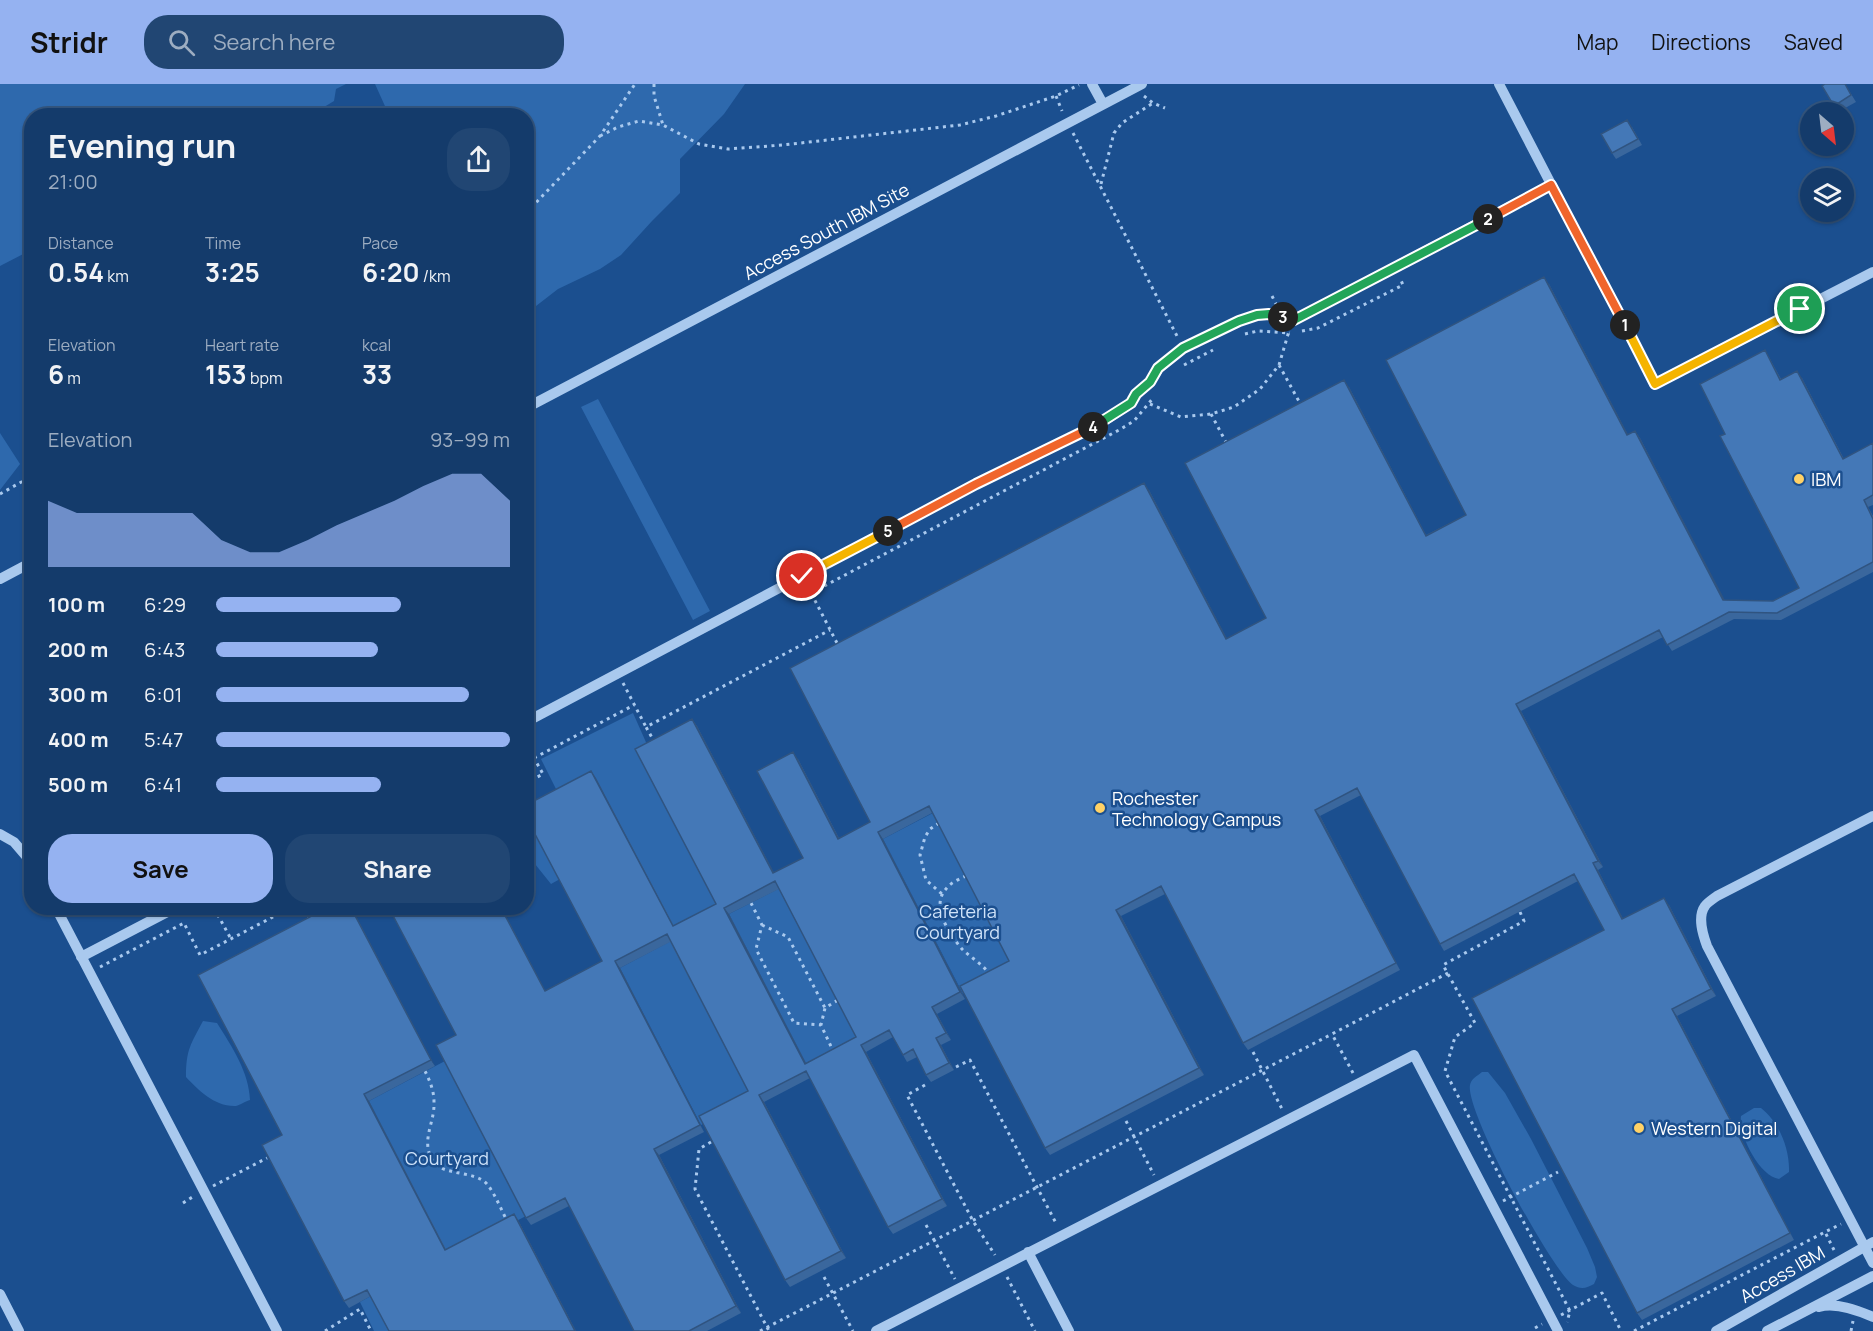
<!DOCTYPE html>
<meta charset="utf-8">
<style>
:root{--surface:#143b6b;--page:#214673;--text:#f1f3f6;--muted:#9dadc1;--line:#33557e;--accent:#95b2f1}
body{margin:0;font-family:Manrope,sans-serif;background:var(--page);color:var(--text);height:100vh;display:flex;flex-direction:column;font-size:22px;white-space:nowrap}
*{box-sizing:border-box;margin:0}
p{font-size:20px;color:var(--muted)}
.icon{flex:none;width:33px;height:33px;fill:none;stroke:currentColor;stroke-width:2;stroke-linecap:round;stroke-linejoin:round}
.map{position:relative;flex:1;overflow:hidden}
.details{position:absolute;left:24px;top:24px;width:510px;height:807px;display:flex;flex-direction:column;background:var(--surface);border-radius:24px;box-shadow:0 2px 4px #0004,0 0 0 2px var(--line)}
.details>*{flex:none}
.needle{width:39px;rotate:152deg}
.controls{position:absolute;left:1800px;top:18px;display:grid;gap:12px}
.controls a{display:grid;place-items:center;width:54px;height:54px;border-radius:50%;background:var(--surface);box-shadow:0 2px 4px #0004,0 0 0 2px var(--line);font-size:30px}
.pin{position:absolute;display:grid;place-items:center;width:51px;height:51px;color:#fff;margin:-26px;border:3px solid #fff;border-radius:50%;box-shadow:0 2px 6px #0007}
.km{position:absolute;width:30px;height:30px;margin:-15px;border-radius:50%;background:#222;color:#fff;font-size:16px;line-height:30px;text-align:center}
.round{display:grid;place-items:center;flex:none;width:63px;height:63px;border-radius:24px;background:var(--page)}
.headline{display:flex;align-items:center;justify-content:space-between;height:102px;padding:0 24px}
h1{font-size:33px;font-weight:700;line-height:45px}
.metrics{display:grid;grid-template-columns:repeat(3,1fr);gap:9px;height:102px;padding:6px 24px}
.metrics div{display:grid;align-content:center}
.metrics b{font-size:26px;font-weight:700}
.metrics small{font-size:16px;font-weight:400}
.metrics p{font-size:16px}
.chart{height:168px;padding:12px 24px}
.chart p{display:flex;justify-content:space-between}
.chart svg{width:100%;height:108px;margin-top:6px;fill:var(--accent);opacity:.7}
.action{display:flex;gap:12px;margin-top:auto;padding:12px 24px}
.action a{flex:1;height:69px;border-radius:24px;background:var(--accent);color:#111;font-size:24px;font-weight:700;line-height:69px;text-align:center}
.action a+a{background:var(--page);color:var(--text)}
ul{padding:0 24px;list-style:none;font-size:20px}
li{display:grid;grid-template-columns:96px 72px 1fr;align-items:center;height:45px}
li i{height:15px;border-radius:8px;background:var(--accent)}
header{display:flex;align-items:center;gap:36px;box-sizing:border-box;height:84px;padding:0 30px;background:var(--accent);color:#111}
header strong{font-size:28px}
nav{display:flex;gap:33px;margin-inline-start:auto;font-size:21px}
.search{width:420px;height:54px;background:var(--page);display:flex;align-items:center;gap:15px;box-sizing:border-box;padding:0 21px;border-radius:24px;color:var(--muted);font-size:22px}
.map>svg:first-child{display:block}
.green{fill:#2e69ad}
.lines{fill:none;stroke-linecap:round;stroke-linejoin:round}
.path{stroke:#a9c9ee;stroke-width:3;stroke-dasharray:3 4.5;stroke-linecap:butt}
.minor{stroke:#a9c9ee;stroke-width:10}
.wall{fill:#3a679d;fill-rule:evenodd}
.shaded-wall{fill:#305480}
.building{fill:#4478b7;stroke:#305480;stroke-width:1.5;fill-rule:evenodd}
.split-1-casing{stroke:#fff;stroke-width:12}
.split-2-casing{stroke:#fff;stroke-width:12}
.split-3-casing{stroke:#fff;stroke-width:12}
.split-4-casing{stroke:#fff;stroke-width:12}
.split-5-casing{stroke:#fff;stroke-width:12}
.split-6-casing{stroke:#fff;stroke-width:12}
.split-1{stroke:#f5b400;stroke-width:8}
.split-2{stroke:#f0652b;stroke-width:8}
.split-3{stroke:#22a559;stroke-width:8}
.split-4{stroke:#22a559;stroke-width:8}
.split-5{stroke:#f0652b;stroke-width:8}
.split-6{stroke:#f5b400;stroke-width:8}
.poi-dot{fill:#ffd166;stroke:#1b4f8f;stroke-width:2}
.labels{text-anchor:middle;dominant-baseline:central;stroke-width:5;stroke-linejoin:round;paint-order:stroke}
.street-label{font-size:18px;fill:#fff;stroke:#1b4f8f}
.poi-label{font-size:18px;fill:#fff;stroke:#1b4f8f;text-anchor:start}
.park-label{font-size:18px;fill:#cfe3fa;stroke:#1b4f8f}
</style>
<header>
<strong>Stridr</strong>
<div class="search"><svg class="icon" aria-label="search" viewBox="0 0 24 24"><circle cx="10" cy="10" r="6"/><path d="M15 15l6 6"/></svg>Search here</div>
<nav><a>Map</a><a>Directions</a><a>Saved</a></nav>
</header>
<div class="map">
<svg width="1873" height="1247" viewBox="0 0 1873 1247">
<rect width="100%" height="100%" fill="#1b4f8f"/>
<path class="green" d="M0 0H346L336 5 334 17 311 31 32 32 31 166 0 182Z
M375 0H745L724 30 680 75V109L652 137 621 171 600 185 558 205 527 229 526 32 389 31Z
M598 315 710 527 693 536 581 323Z
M0 349 20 380 0 406Z
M633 629 721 827 677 849 560 713 541 675Z
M933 729 1013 884 963 910 883 755Z
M527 731 560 795 551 800 535 780 527 774Z
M780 804 861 960 810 987 729 830Z
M671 857 752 1014 701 1041 620 884Z
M203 937 217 939C232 963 249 988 250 1016 246 1017 240 1021 236 1022 215 1023 198 1006 186 993 186 965 191 960 203 937Z
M445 977 526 1132 449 1172 369 1017Z
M1482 988H1488L1505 1009 1531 1055 1587 1164 1595 1183 1597 1193 1594 1200C1587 1204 1581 1206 1573 1201 1551 1186 1465 1026 1470 1001 1471 995 1477 992 1482 988Z
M1754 1024H1761C1779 1038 1790 1065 1789 1088L1779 1095C1759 1092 1738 1050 1741 1032Z
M371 1212 390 1247H374L360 1218Z"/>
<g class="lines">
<path class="path" d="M654 0V12L663 41
M1056 12 1062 27
M1144 12 1153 19 1165 24
M1073 49 1178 254
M600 52 618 43 639 37 663 41 699 60 728 65 783 61 960 41 996 32 1056 12 1079 1
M1101 100 1114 49 1122 39 1153 19
M526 129 600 52 635 0
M1272 212 1276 220
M1302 247 1318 244 1403 201 1400 194
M1245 250 1258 247 1290 249
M1184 281 1213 266
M1279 281 1301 321
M1150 320 1181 333 1211 330 1234 323 1260 305 1279 281 1289 247
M1211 330 1227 360
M0 410 32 392
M808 503 838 561
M811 509 1119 346 1134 337 1154 313
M623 599 646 643
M655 659 646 643 830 546
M526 660 543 690 526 699
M534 674 634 621
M939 739 930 745 925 753 920 771 926 796 942 810
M966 792C959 795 950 799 946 805 930 822 950 851 962 865 971 874 983 880 990 891
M751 819 762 841 756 865 794 939 821 941
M214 824 231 855
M304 824 308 832 323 824
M1520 828 1524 837 1443 881 1475 939 1455 953 1445 987 1570 1227 1567 1238
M762 841 788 853 825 924
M100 883 184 839 200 871 290 824
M1253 968 1282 1025
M834 969 821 941 825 924 838 916
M956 983 970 976 1057 1141
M425 987C430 997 434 1007 434 1018 435 1039 420 1057 433 1077 442 1092 474 1086 487 1100 495 1110 501 1125 507 1137
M1353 989 1332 950 1448 889
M925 1001 907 1011 973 1137 995 1171
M1126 1037 1154 1091
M711 1058 699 1065 695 1105 769 1247
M213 1102 267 1074
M1503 1117 1558 1088
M183 1119 194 1112
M926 1141 955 1195
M1834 1166 1825 1148 1841 1140
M824 1193 853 1247
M1007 1193 1035 1247
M1561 1231 1602 1209 1621 1247
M1535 1244 1542 1240
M325 1247 360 1225 371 1247
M760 1247 1332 950
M1634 1247 1825 1148
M1851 1247 1853 1237"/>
<path class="minor" d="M1092 0 1103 20
M1499 0 1655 300 1873 188
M526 324 1142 0
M0 495 32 478
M526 638 976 400 1098 341 1131 319 1136 310 1150 298 1159 284 1183 264 1239 237 1257 231 1269 230 1294 236 1551 101
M1873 732 1717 812C1713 815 1707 819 1705 822 1697 833 1703 851 1707 862L1873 1179
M0 750 14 758 32 779
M56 824 277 1247
M81 873 175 824
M1028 1168 1069 1247
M0 1210 19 1247
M1819 1223C1836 1218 1857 1226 1873 1233
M876 1247 1414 971 1558 1247
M1716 1247 1873 1158
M1767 1247 1873 1192"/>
</g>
<path class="wall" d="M1825 0H1845L1856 18 1838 28 1834 22Z
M1632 43 1642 61 1616 75 1612 69Z
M1549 200 1628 351 1635 347 1640 354 1724 516 1773 517 1799 504 1725 350 1769 273 1781 295 1802 294 1844 375 1873 359V421L1868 423 1873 432V488L1781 536 1734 535 1672 567 1663 553 1521 627 1603 783 1598 786 1623 835 1669 821 1716 912 1677 932 1794 1156 1642 1236 1637 1229 1604 846 1578 797 1444 867 1440 860 1361 711 1320 732 1400 886 1248 966 1243 959 1165 810 1121 832 1204 991 1050 1071 1045 1064 1009 877 932 729 883 755 965 915 937 930 951 956 941 961 954 986 931 998 926 991 917 973 907 978 903 971 893 953 866 968 947 1122 893 1150 888 1143 810 994 764 1018 846 1174 790 1203 785 1196 748 1007 670 858 620 884 704 1048 659 1071 741 1229 707 1247H634L569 1122 531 1141 526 1134 546 907 602 877 591 687 596 694 674 842 716 820 692 635 697 642 774 789 803 774 798 675 839 754 870 738 1149 406 1227 555 1266 534 1349 303 1426 451 1466 431ZM779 805 856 953 806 979 729 830Z
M327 824 435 982 369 1017 446 1165 514 1130 518 1136 576 1247H389L371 1212 349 1224 344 1217Z"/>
<path class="shaded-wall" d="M1544 193 1549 200 1632 358 1627 351Z
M1765 266 1769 273 1784 302 1780 296Z
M1797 287 1802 294 1847 382 1843 375Z
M1344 296 1349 303 1430 459 1426 452Z
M1635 347 1640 354 1728 522 1723 516Z
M1144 399 1149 406 1231 562 1226 555Z
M1516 620 1521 627 1603 783 1598 777Z
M692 635 697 642 778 796 773 789Z
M793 668 798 675 843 762 838 755Z
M591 687 596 694 677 849 673 842Z
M1315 726 1320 732 1400 886 1396 879Z
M878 748 883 755 965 915 960 908Z
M1593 779 1598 786 1627 842 1622 835Z
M1664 814 1669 821 1716 912 1711 905Z
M351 824H352L435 982 431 976Z
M501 824H502L549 914 545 907Z
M724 824 729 830 810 987 805 980Z
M1116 826 1121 832 1204 991 1199 984Z
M615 877 620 884 704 1048 700 1041Z
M932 923 937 930 951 956 946 949Z
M1672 925 1677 932 1794 1156 1790 1149Z
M936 954 941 961 954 986 949 979Z
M861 961 866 968 947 1122 942 1115Z
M364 1010 369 1017 449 1172 445 1166Z
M759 1011 764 1018 846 1174 841 1167Z
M654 1065 659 1071 741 1229 736 1222Z
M514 1130 518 1136 576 1247H575Z"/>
<path class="building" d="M1825 0H1845L1851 11 1834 22 1822 2Z
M1627 36 1638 55 1612 69 1601 50Z
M1544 193 1627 351 1635 347 1723 516 1773 517 1799 504 1720 352 1725 350 1700 300 1765 266 1780 296 1797 287 1843 375 1873 359V411L1864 416 1873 435V478L1777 529 1729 528 1667 561 1659 546 1516 620 1598 777 1593 779 1622 835 1664 814 1711 905 1672 925 1790 1149 1637 1229 1472 914 1604 846 1574 790 1440 860 1357 704 1315 726 1396 879 1243 959 1161 802 1116 826 1199 984 1045 1064 960 902 1009 877 929 722 878 748 960 908 932 923 946 949 936 954 949 979 926 991 913 965 903 971 889 946 861 961 942 1115 888 1143 806 987 759 1011 841 1167 785 1196 699 1032 748 1007 667 850 615 877 700 1041 654 1065 736 1222 689 1247H634L565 1114 526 1134 436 961 456 951 389 824H501L545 907 602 877 526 733V721L591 687 673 842 716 820 635 665 692 635 773 789 803 774 757 687 793 668 838 755 870 738 790 584 1144 399 1226 555 1266 534 1185 379 1344 296 1426 452 1466 431 1386 276ZM775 797 856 953 805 980 724 824Z
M327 824H351L431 976 364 1010 445 1166 514 1130 575 1247H389L367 1206 344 1217 262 1061 282 1051 198 891Z"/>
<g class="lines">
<defs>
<path id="split-1" d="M1625 241 1655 300 1800 225"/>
<path id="split-2" d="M1488 135 1551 101 1625 241"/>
<path id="split-3" d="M1283 233 1294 236 1488 135"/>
<path id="split-4" d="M1093 343 1131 319 1136 310 1150 298 1158 284 1183 264 1239 237 1257 231 1269 230 1283 233"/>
<path id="split-5" d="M888 447 976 400 1093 343"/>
<path id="split-6" d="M802 492 888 447"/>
</defs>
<use href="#split-1" class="split-1-casing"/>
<use href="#split-2" class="split-2-casing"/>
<use href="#split-3" class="split-3-casing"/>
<use href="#split-4" class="split-4-casing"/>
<use href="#split-5" class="split-5-casing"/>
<use href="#split-6" class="split-6-casing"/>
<use href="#split-1" class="split-1"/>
<use href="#split-2" class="split-2"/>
<use href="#split-3" class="split-3"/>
<use href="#split-4" class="split-4"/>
<use href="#split-5" class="split-5"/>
<use href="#split-6" class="split-6"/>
</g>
<g class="poi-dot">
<circle cx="1799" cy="395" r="6"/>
<circle cx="1100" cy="724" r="6"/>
<circle cx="1639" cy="1044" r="6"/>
</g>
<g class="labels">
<g class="street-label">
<text transform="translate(826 147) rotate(-28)">Access South IBM Site</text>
<text transform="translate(1782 1190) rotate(-30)">Access IBM</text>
</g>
<g class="poi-label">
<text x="1811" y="395">IBM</text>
<text x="1112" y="714">Rochester<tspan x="1112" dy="21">Technology Campus</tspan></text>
<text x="1651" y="1044">Western Digital</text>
</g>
<g class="park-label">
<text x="958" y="827">Cafeteria<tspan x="958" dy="21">Courtyard</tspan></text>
<text x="447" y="1074">Courtyard</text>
</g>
</g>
</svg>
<div class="controls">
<a><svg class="needle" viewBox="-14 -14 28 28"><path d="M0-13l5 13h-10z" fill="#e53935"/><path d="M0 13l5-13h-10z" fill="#9dadc1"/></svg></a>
<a><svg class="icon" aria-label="layers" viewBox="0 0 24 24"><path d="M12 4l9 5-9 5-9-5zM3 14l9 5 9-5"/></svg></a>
</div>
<div class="pin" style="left:1800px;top:225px;background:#1e9e55"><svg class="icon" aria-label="arrive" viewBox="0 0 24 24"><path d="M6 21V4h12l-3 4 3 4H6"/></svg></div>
<div class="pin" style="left:802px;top:492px;background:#d93025"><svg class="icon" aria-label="check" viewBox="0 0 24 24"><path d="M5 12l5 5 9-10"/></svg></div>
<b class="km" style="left:1625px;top:241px">1</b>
<b class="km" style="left:1488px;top:135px">2</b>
<b class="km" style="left:1283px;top:233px">3</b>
<b class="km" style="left:1093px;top:343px">4</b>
<b class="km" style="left:888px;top:447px">5</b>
<section class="details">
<div class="headline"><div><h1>Evening run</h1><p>21:00</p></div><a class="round"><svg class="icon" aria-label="share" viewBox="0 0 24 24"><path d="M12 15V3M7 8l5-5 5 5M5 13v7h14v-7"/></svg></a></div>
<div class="metrics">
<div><p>Distance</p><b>0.54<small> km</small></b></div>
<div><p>Time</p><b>3:25</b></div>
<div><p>Pace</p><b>6:20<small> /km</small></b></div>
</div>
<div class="metrics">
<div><p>Elevation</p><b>6<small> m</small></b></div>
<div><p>Heart rate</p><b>153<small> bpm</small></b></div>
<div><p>kcal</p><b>33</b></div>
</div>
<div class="chart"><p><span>Elevation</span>93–99 m</p>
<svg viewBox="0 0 160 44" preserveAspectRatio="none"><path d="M0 44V17L10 22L20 22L30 22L40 22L50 22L60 33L70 38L80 38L90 33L100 27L110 22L120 17L130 11L140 6L150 6L160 17V44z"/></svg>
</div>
<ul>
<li><b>100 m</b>6:29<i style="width:63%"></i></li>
<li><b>200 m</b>6:43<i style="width:55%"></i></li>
<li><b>300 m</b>6:01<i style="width:86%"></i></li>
<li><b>400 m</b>5:47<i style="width:100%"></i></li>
<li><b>500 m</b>6:41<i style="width:56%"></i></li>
</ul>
<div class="action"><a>Save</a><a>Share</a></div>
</section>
</div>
